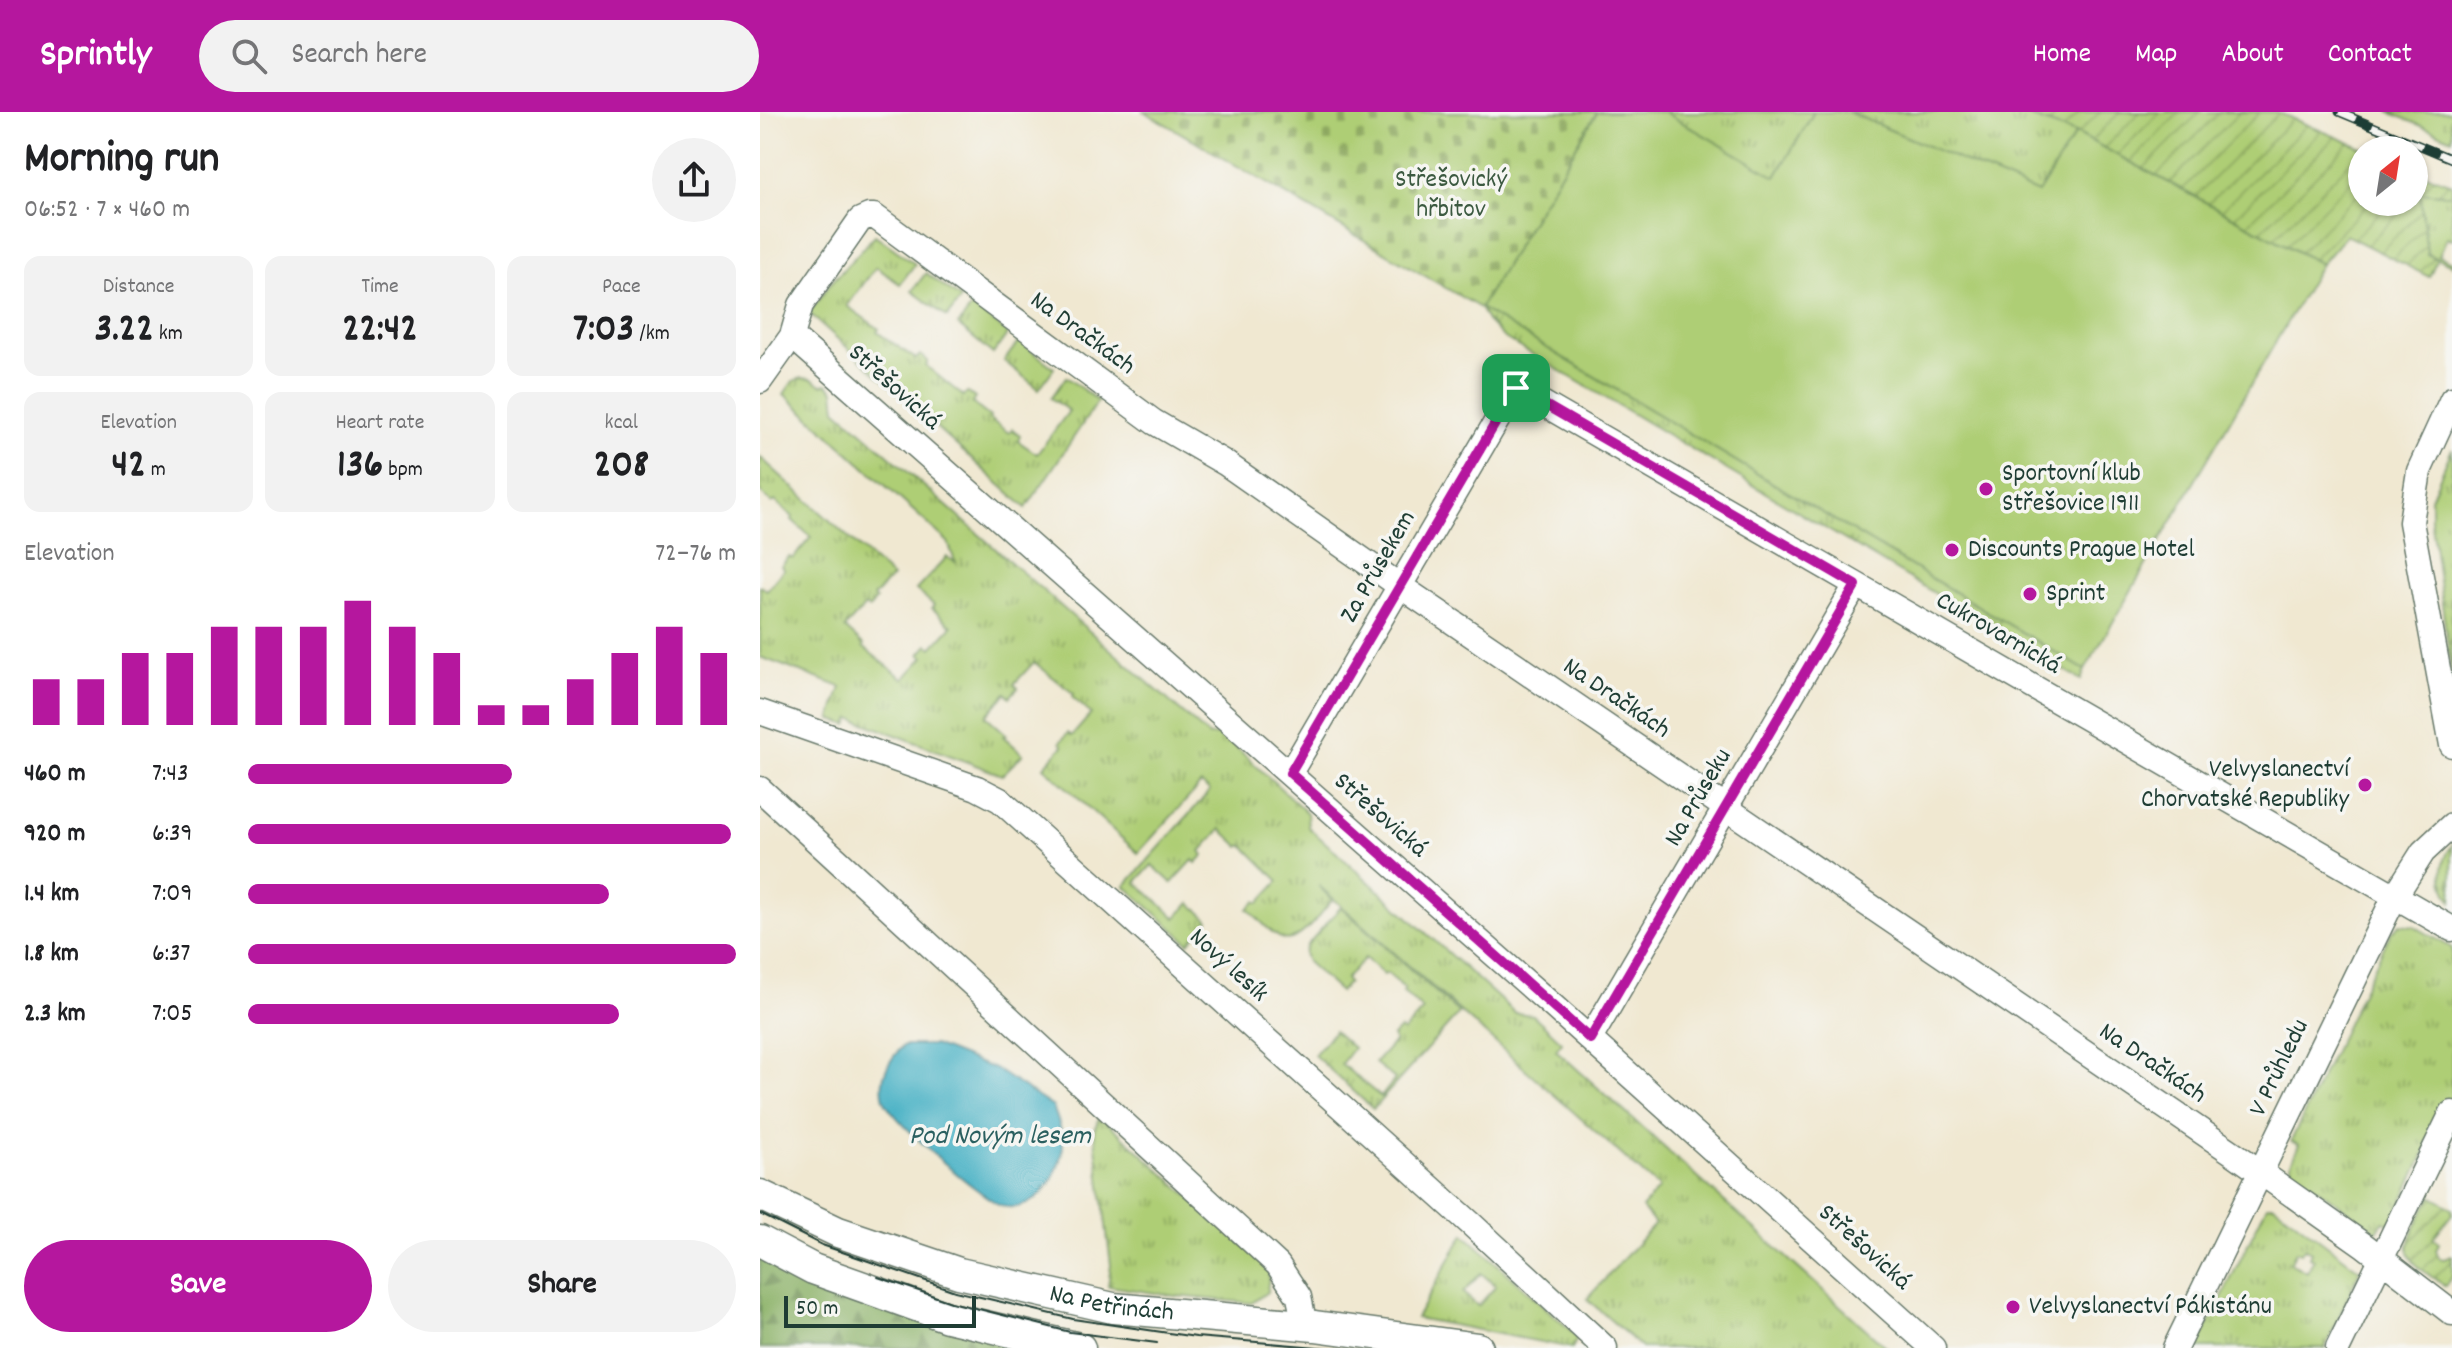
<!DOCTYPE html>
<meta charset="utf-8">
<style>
:root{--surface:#fff;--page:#f2f2f2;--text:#202124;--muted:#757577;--accent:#b5179e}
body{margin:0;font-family:Dekko,sans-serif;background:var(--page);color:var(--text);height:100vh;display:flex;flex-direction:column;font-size:30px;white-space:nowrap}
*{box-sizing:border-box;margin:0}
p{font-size:26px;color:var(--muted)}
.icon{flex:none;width:44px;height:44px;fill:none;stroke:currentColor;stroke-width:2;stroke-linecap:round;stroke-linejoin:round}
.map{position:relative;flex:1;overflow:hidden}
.drawer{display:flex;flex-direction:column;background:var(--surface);width:760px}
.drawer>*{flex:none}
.needle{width:52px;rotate:30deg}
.controls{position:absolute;left:1588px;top:24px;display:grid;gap:16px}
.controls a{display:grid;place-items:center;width:80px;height:80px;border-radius:50%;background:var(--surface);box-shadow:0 2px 6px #0004;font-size:40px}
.scale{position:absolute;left:24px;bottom:20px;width:192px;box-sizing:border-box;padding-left:8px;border:4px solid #1f3d34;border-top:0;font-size:22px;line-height:28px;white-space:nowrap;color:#1f3d34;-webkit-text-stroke:6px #f6f6f2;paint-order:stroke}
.pin{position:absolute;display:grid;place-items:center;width:68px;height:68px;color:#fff;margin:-34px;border-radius:16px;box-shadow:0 4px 12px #0006}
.round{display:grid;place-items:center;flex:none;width:84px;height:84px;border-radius:42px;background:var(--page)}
.summary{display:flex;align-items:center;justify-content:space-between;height:136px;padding:0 24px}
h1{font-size:44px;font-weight:700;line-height:60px}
.metrics{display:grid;grid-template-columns:repeat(3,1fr);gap:12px;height:136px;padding:8px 24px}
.metrics div{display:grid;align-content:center;border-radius:16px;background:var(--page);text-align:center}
.metrics b{font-size:40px;font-weight:700}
.metrics small{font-size:22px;font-weight:400}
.metrics p{font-size:22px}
.chart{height:224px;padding:16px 24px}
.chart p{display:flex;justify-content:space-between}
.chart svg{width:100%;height:144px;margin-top:8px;stroke:var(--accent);stroke-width:6}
.button{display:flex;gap:16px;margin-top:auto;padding:16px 24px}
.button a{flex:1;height:92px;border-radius:48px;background:var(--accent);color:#fff;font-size:32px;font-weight:700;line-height:92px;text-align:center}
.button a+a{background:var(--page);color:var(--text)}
ul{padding:0 24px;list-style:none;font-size:26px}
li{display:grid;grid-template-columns:128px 96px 1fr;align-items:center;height:60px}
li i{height:20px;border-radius:10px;background:var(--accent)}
header{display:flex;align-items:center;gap:48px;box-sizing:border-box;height:112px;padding:0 40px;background:var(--accent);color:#fff}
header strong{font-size:38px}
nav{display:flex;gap:44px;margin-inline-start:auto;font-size:28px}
.search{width:560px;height:72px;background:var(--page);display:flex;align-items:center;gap:20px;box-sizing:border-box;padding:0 28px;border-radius:44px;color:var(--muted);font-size:30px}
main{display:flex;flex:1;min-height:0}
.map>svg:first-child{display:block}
.grass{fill:url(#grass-tufts);stroke:#668654;stroke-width:2;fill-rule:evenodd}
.forest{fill:url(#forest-firs);stroke:#54774d;stroke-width:2}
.cemetery{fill:url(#cemetery-stones);stroke:#668654;stroke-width:2}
.garden{fill:url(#garden-furrows);stroke:#668654;stroke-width:2}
.pitch{fill:#aece75;stroke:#668654;stroke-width:2}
.water{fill:#47b1c5;stroke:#33777c;stroke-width:2}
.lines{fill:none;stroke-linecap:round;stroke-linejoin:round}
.minor-casing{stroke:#68796b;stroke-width:27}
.tertiary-casing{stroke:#68796b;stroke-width:33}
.minor{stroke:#fff;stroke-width:24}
.tertiary{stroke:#fff;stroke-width:30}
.tram{stroke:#1f3d34;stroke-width:2}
.rail-casing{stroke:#1f3d34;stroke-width:9}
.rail{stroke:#f6f6f2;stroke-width:6;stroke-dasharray:18;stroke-linecap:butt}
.route-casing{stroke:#fff;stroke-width:16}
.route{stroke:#b5179e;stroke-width:10}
.poi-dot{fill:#b5179e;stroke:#f6f6f2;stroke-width:3}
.labels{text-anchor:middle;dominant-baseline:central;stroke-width:7;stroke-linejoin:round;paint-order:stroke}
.park-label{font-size:26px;fill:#3c5a41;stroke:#f6f6f2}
.street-label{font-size:26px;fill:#1f3d34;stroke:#f6f6f2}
.poi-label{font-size:26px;fill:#1f3d34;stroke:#f6f6f2;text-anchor:start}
.water-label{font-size:28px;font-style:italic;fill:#2b6060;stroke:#f6f6f2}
</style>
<header>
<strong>Sprintly</strong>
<div class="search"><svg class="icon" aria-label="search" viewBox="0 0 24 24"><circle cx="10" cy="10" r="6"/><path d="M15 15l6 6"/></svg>Search here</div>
<nav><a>Home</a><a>Map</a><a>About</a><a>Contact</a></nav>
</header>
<main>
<section class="drawer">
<div class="summary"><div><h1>Morning run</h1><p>06:52 · 7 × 460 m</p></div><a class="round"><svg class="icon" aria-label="share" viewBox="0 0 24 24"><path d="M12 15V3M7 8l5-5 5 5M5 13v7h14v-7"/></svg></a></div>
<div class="metrics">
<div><p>Distance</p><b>3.22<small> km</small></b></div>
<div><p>Time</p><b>22:42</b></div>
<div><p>Pace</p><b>7:03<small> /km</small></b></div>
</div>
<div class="metrics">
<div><p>Elevation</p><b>42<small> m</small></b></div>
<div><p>Heart rate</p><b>136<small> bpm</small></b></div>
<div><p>kcal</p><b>208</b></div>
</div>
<div class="chart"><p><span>Elevation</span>72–76 m</p>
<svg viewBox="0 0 160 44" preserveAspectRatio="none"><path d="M5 44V30M15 44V30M25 44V22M35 44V22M45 44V14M55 44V14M65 44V14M75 44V6M85 44V14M95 44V22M105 44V38M115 44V38M125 44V30M135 44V22M145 44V14M155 44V22"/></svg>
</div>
<ul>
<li><b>460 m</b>7:43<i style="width:54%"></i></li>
<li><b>920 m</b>6:39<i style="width:99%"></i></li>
<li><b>1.4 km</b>7:09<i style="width:74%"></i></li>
<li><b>1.8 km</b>6:37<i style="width:100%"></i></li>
<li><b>2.3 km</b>7:05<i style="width:76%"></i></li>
</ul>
<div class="button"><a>Save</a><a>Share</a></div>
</section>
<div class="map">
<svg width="1692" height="1236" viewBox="0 0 1692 1236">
<defs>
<pattern id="grass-tufts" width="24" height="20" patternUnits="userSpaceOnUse" patternTransform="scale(2)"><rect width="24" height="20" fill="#aece75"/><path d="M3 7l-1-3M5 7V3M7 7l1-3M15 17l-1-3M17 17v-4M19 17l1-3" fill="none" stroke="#8da861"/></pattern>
<pattern id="forest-firs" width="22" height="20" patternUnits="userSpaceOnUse" patternTransform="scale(2)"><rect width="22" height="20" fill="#8ab166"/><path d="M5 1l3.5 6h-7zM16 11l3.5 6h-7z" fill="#709155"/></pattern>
<pattern id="cemetery-stones" width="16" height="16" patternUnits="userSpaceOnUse" patternTransform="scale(2)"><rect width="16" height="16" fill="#aece75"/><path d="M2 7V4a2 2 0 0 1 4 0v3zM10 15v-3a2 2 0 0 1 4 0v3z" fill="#8da861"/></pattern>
<pattern id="garden-furrows" width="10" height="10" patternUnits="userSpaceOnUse" patternTransform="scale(2)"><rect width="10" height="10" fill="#aece75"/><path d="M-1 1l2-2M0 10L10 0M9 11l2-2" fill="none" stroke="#8da861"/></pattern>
</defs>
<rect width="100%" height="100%" fill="#f6f6f2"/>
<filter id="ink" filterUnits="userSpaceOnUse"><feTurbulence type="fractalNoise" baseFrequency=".0125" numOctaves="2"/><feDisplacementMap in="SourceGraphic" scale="16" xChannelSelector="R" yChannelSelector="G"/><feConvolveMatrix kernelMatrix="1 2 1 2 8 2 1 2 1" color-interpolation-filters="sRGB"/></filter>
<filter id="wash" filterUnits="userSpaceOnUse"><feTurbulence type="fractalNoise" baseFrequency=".006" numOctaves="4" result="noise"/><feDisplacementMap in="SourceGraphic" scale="32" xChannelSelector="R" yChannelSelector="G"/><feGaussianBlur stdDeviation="1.8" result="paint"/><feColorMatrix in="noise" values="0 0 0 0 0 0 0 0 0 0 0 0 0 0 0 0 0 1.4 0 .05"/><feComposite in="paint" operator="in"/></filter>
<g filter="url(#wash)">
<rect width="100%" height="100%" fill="#f0e8d1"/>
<path class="grass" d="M904 0H1054L1016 65Z
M1088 0H1255L1316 21 1279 82Z
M1629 0H1692V27Z
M1660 80 1692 83V127L1687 125 1679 144 1692 150V153L1667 142Z
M115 123 155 152 140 172 116 155 87 194 119 217 117 220 156 247 160 243 168 249 166 254 203 284 207 280 215 286 212 291 230 305 229 307 249 321 252 317 260 323 258 329 277 342 309 299 291 286 306 265 338 289 266 396 49 201 71 171Z
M166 161 201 187 187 205 152 179Z
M212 195 248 221 233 242 198 213Z
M720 196 1325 558 1321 568 743 225 727 209Z
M259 229 294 256 279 277 244 249Z
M42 266 52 267 62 273 67 272 74 279 76 297 449 624 463 623 547 701 548 715 755 901 773 903 802 930 796 938 1127 1236H882L827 1187 895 1112 882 1096 899 1076 558 773 572 788C563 799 539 833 523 827 510 822 499 806 488 797L496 789 499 791 519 769 483 733 480 735 461 717 441 739 444 743 436 751 433 748 412 771 392 753 376 770 416 806 430 791 449 808 429 831 365 774 450 679 441 672 378 741 284 655 303 634 300 630 308 621 312 624 331 602 312 585 314 582 274 550 254 572 258 576 250 585 246 581 226 604 246 622 243 624 263 642 242 663 91 606 88 613 71 607 81 575 0 545V474L7 478 24 457 21 454 29 445 33 447 51 425 32 408 33 405 15 389 12 391 0 380V345L132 465 113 485 116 488 109 497 105 494 85 516 104 533 103 535 144 567 164 545 160 542 168 533 172 536 192 514 172 496 174 493 156 478 187 445 195 450 188 430 24 282 33 269Z
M1692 337V565L1671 411V386Z
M1692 733V789C1679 771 1680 751 1692 733Z
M581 795 699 901 613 997 554 943 574 919 593 936 581 952 621 985 635 967 615 951 635 929 632 925 640 917 643 920 663 898 643 880 645 877 627 861 624 863 605 846 585 867 588 871 580 880 547 850 544 841 547 833Z
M1640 812 1654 814 1692 836V984L1631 1113 1623 1109 1618 1118H1615L1531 1058V1051L1539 1033 1531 1029 1631 820Z
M340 1004 510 1157 507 1180 492 1191 415 1184 348 1174 351 1153 334 1018Z
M1507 1093H1514L1600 1158 1565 1236H1437ZM1544 1136 1551 1140 1549 1145 1554 1147 1547 1160 1530 1151 1536 1139 1541 1141Z
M704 1122 818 1225 812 1236 656 1206ZM721 1161 736 1174 718 1194 703 1181Z"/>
<path class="forest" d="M0 1143 283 1236H0Z"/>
<path class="cemetery" d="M385 0H837L720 196Z"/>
<path class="garden" d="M1255 0H1517L1607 38H1602V90H1654V58L1692 72V83L1660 80 1667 142 1677 147 1669 165 1586 123 1561 152 1316 21Z
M1671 1084 1692 1096V1102L1673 1126 1679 1131 1676 1138 1679 1146 1684 1147 1692 1144V1164L1685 1174C1674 1166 1656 1156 1650 1144 1643 1131 1665 1097 1671 1084Z"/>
<path class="pitch" d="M837 0H904L1016 65 1054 0H1088L1278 81 1316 21 1561 152 1325 558 720 196Z"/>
<path class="water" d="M144 933H174L237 958 293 995C297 1006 303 1020 303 1031 302 1060 277 1103 243 1094 223 1088 130 1007 124 987 118 966 130 946 144 933Z"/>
</g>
<g filter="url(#ink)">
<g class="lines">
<defs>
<path id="minor" d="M32 224 794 895 1173 1236
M0 269 32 224 41 193 100 108 109 104H114L394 310 465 351 640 474 1476 1043 1605 1134 1692 1201
M1692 287 1659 359 1651 410 1692 633
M0 600 217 676 240 688 709 1110 845 1236
M530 661 756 276 1692 817
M0 677 518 1153 539 1185 545 1214
M830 927 1096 473
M1415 1236 1635 784 1663 740 1692 713
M1578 1236 1692 1001"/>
<g id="tertiary">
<path id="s1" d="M0 1083 78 1120 199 1161 353 1196 555 1214 718 1236"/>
<path d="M0 1129 53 1157 187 1205 320 1236"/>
</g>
</defs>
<use href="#minor" class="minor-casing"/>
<use href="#tertiary" class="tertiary-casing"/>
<use href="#minor" class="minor"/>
<use href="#tertiary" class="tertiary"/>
<path class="tram" d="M0 1102 62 1133 195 1179 313 1207 436 1225 569 1236
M118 1165 191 1190 310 1220 397 1231"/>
<defs>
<path id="rail" d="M1579 0 1692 47"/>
</defs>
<use href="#rail" class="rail-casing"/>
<use href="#rail" class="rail"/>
</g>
</g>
<g class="lines" filter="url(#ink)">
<defs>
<path id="route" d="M756 276 1096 473 830 927 530 661Z"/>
</defs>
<use href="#route" class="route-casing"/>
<use href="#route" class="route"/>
</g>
<g class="poi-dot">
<circle cx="1226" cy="377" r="8"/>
<circle cx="1192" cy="438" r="8"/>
<circle cx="1270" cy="482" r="8"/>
<circle cx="1605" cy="673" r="8"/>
<circle cx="1253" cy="1195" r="8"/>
</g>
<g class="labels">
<g class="park-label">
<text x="691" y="68">Střešovický<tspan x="691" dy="30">hřbitov</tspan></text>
</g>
<g class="street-label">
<text transform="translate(322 222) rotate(36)">Na Dračkách</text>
<text transform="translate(134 276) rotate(42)">Střešovická</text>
<text transform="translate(619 455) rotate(-60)">Za Průsekem</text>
<text transform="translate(1238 522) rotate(30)">Cukrovarnická</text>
<text transform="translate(856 587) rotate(34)">Na Dračkách</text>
<text transform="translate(939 686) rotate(-60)">Na Průseku</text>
<text transform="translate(620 704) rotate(41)">Střešovická</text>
<text transform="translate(468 854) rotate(42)">Nový lesík</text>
<text transform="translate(1392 952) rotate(34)">Na Dračkách</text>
<text transform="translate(1520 956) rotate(-64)">V Průhledu</text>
<text transform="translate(1104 1136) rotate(42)">Střešovická</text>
<text stroke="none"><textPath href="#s1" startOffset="370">Na Petřinách</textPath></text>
</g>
<g class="poi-label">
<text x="1242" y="362">Sportovní klub<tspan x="1242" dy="30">Střešovice 1911</tspan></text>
<text x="1208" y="438">Discounts Prague Hotel</text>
<text x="1286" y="482">Sprint</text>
<text x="1589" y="658" text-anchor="end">Velvyslanectví<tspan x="1589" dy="30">Chorvatské Republiky</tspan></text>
<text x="1269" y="1195">Velvyslanectví Pákistánu</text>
</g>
<g class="water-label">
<text x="240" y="1026">Pod Novým lesem</text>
</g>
</g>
</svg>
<div class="controls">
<a><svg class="needle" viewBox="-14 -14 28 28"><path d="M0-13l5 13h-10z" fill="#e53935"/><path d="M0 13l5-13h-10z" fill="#757577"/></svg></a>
</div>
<div class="scale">50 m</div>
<div class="pin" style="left:756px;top:276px;background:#1e9e55"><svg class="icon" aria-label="arrive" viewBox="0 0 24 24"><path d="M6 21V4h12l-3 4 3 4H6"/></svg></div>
</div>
</main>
